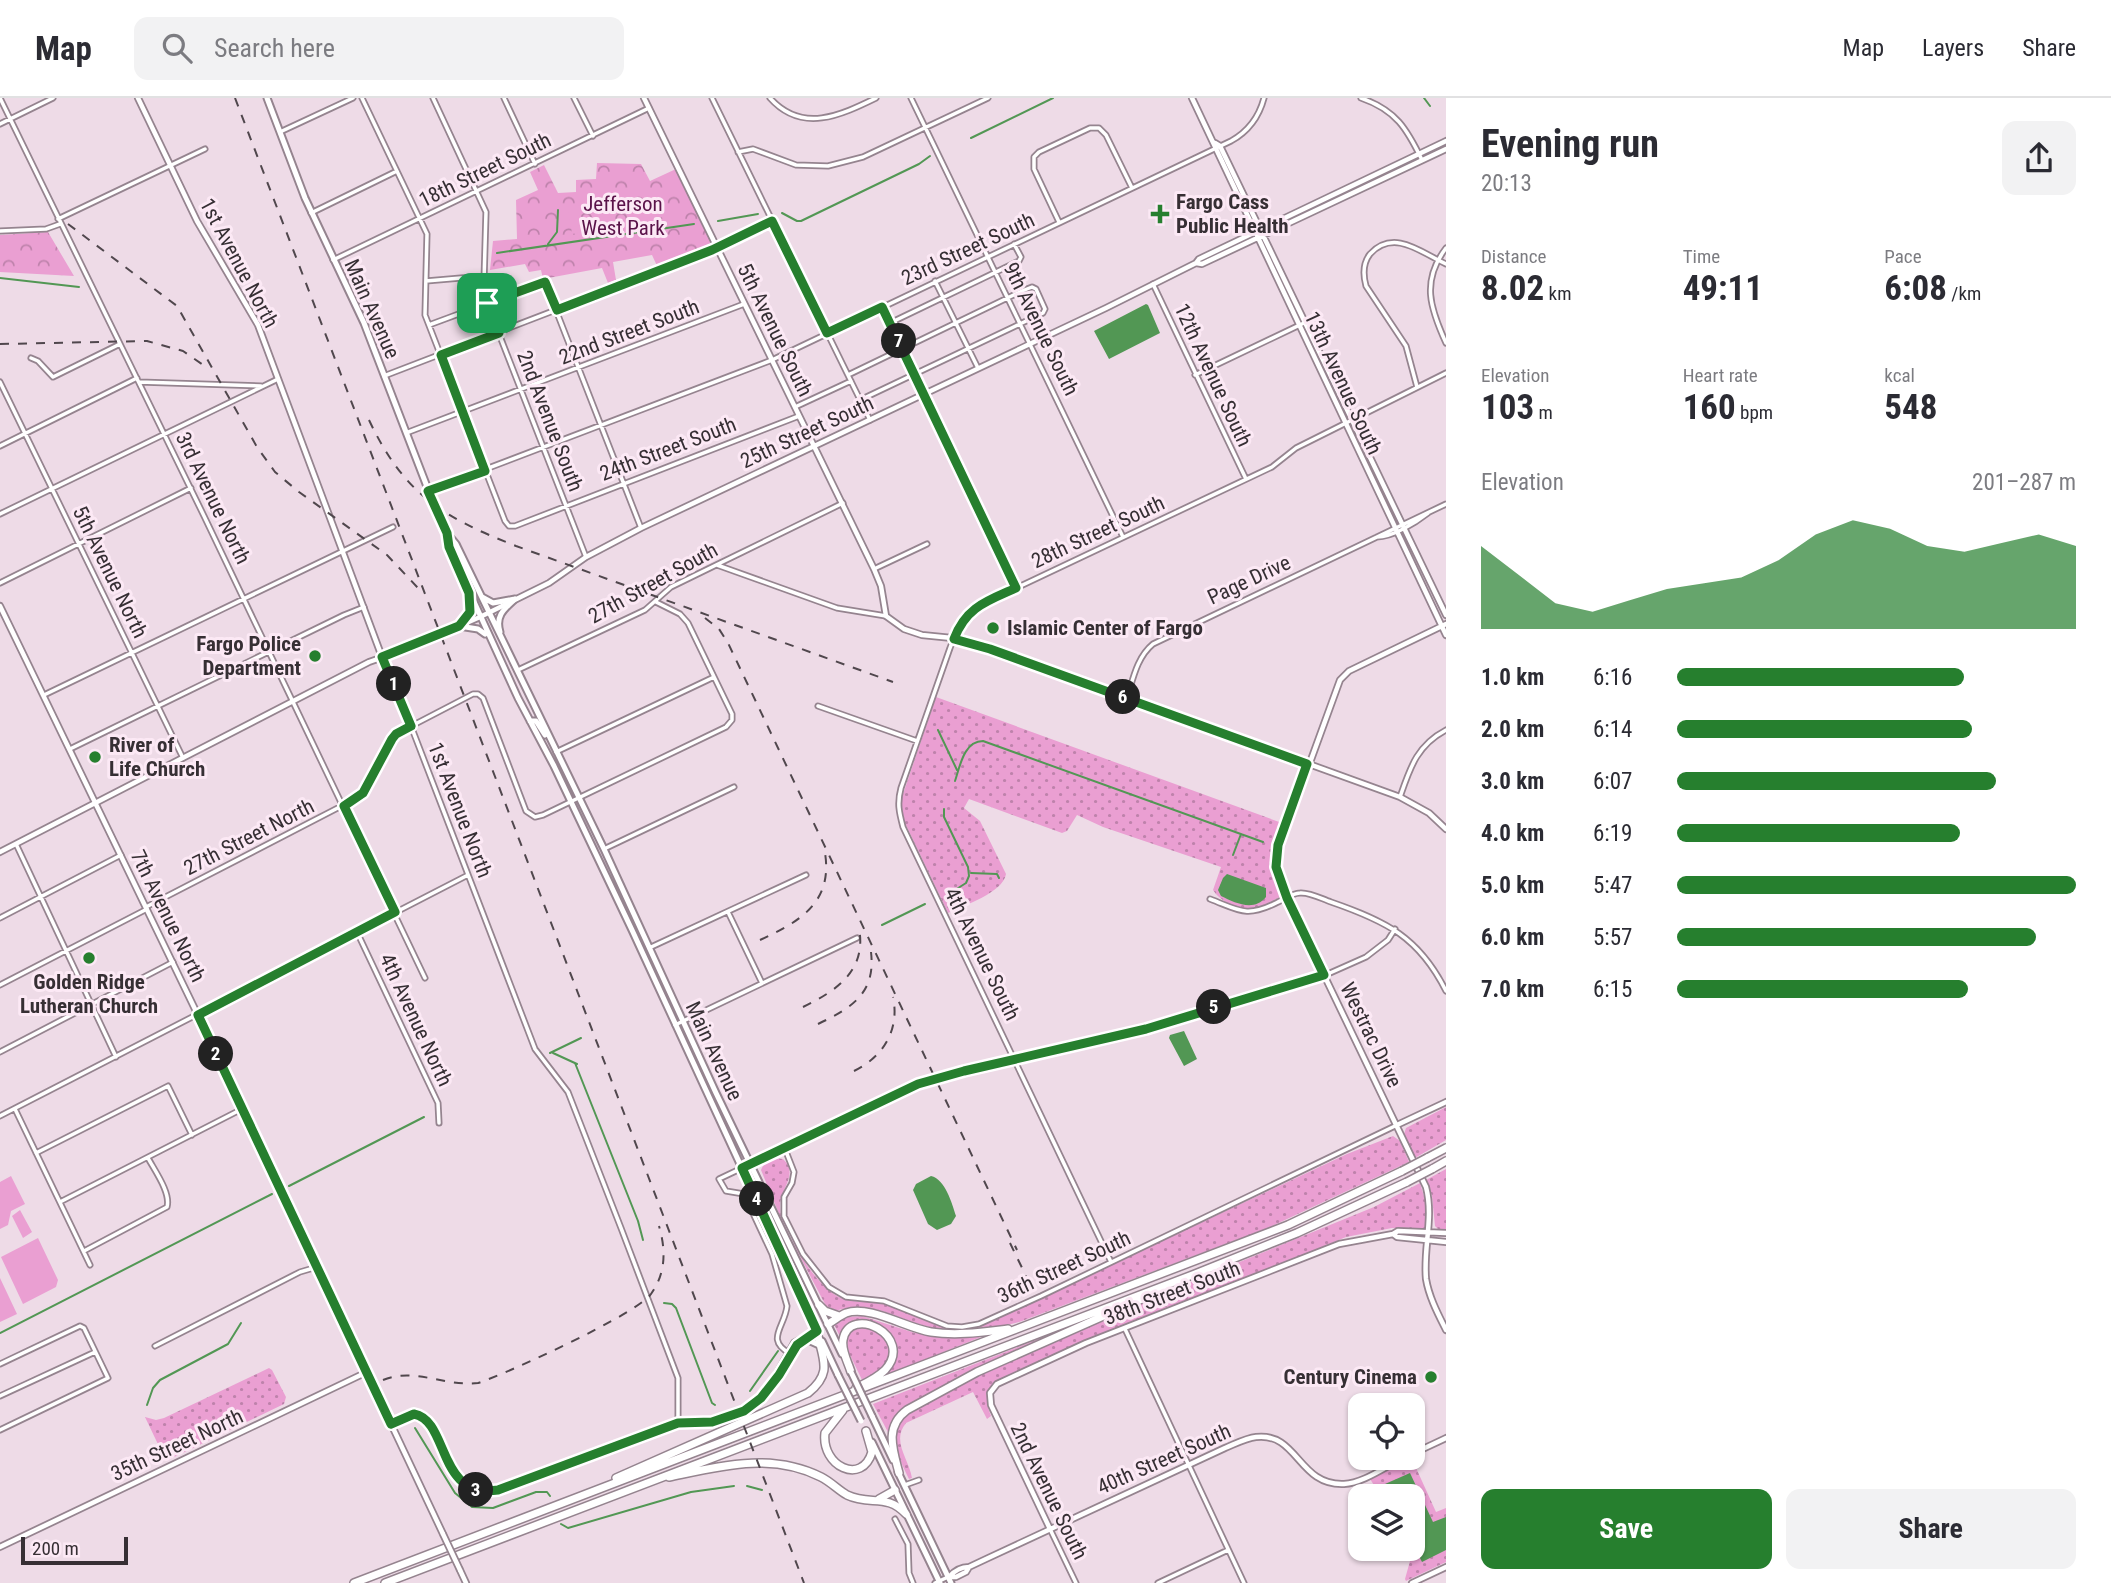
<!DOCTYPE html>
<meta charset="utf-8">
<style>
:root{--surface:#fff;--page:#f2f2f3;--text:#2b2b33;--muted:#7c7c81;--line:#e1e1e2;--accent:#267f2e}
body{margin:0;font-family:"Roboto Condensed",sans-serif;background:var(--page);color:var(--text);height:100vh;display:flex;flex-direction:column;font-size:26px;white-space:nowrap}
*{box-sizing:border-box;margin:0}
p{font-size:23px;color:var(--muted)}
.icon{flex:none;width:38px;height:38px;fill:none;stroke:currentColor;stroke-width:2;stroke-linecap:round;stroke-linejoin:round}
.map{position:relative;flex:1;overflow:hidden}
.details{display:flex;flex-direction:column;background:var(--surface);width:665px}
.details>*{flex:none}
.fabs{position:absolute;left:1348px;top:1295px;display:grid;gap:14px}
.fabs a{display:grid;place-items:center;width:77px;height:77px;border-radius:14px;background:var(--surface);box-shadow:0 2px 5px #0004;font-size:35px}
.scale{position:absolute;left:21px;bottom:18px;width:107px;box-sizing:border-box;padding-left:7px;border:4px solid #362f34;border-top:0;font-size:19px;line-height:24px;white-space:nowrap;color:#362f34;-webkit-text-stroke:5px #fce9f5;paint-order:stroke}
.pin{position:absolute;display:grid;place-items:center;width:60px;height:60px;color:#fff;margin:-30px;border-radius:14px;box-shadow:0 4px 10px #0006}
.km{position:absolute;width:35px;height:35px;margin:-18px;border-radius:50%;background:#222;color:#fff;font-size:19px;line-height:35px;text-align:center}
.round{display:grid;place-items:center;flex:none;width:74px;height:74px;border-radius:14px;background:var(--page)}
.overview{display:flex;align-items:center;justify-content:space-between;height:119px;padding:0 35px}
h1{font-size:38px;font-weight:700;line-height:52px}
.figures{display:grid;grid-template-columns:repeat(3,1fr);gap:10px;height:119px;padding:7px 35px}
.figures div{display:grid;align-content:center}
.figures b{font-size:35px;font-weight:700}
.figures small{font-size:19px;font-weight:400}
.figures p{font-size:19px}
.chart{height:196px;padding:14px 35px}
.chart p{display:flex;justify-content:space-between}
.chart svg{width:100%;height:126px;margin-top:7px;fill:var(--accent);opacity:.7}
.primary-button{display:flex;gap:14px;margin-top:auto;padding:14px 35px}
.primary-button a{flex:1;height:80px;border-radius:14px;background:var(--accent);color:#fff;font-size:28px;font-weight:700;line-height:80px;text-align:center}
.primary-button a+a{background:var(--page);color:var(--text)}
ul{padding:0 35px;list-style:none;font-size:23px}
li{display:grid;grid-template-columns:112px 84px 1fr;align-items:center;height:52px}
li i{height:18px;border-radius:9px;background:var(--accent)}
header{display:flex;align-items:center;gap:42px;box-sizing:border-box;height:98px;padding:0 35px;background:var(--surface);border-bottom:2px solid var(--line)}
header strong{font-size:33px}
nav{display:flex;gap:38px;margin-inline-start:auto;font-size:24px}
.search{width:490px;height:63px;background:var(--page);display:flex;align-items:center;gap:18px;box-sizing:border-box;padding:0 24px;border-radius:14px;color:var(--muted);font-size:26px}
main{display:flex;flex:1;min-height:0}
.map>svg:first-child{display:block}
.grass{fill:url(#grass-dots)}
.park{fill:url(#park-crowns)}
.garden{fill:#ea9fd2}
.water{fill:#529754}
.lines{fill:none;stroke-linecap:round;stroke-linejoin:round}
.stream{stroke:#529754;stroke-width:2}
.street-casing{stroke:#95848f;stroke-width:7}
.secondary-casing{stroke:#95848f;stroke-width:8}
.primary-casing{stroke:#95848f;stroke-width:9}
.highway-casing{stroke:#95848f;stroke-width:10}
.street{stroke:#fff;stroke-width:3.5}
.secondary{stroke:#fff;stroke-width:4.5}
.primary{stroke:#fff;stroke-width:5}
.highway{stroke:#fff;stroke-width:7}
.rail{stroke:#50474d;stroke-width:2;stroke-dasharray:9 9;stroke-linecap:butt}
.secondary-bridge-casing{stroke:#95848f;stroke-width:8;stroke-linecap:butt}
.primary-bridge-casing{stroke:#95848f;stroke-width:9;stroke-linecap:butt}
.highway-bridge-casing{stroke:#95848f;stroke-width:10;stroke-linecap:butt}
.secondary-bridge{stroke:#fff;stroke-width:4.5}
.primary-bridge{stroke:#fff;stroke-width:5}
.highway-bridge{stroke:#fff;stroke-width:7}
.route-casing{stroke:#fff;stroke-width:14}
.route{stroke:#267f2e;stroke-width:9}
.poi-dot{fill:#267f2e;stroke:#fce9f5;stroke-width:2.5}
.labels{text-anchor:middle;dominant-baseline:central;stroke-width:6;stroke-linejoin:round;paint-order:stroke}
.street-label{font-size:21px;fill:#362f34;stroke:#fce9f5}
.poi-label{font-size:21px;font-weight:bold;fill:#362f34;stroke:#fce9f5;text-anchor:start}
.park-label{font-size:21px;fill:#5a1249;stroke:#fce9f5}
</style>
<header>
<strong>Map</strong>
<div class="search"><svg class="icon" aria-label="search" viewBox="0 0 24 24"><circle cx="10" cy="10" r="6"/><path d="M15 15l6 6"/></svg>Search here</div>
<nav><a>Map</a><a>Layers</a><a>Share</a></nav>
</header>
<main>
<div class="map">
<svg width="1446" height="1485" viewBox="0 0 1446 1485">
<defs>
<pattern id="grass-dots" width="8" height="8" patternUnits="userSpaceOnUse" patternTransform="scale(1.75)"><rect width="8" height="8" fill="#ea9fd2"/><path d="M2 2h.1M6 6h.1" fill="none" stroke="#be82ab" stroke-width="1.8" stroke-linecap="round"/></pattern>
<pattern id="park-crowns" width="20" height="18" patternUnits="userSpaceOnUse" patternTransform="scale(1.75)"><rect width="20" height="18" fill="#ea9fd2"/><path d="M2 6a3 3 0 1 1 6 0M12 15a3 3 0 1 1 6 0" fill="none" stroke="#be82ab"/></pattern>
</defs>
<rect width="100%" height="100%" fill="#eedbe7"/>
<path class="grass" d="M936 599 1282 725C1272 752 1271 772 1282 798 1273 802 1264 808 1254 811 1240 814 1220 803 1213 792L1221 769 1103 729 1077 717 1067 733 1062 735 969 701 964 710 980 723 1006 776C1003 795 964 807 948 815L904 723 901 702Z
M1446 1009V1042L1415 1060 1404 1036 1406 1030Z
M1393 1038 1400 1043 1409 1064 1268 1130 1022 1223C993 1232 960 1237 930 1229 895 1221 873 1201 835 1213L826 1208 784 1128 761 1072C764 1063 774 1059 783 1061 800 1076 779 1092 780 1109 780 1123 789 1138 796 1149 805 1166 821 1189 837 1198 850 1206 869 1202 884 1206 920 1215 941 1239 981 1228L1347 1056Z
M1446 1071V1133L1439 1132 1435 1128 1432 1098 1426 1082Z
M1420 1085 1427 1108V1128L1424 1131 1392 1130 1346 1139 1243 1182 1069 1250 994 1285 987 1297V1307L991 1318 987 1321 973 1294 906 1325C891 1343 909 1361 912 1380L909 1381C897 1356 886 1337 908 1315L988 1272 1083 1228 1374 1109Z
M862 1218 915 1235 932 1237H986L886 1277 894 1255 882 1229 846 1230 840 1239 834 1226 849 1219Z
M864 1228C905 1242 892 1266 863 1284L849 1255 846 1238 854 1230Z
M1046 1238 907 1309 889 1336 873 1306Z
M269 1270 272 1272 286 1299 284 1306 166 1363 145 1319 156 1322 164 1320Z
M1412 1361 1436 1414 1446 1410V1464L1406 1483 1405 1481 1410 1463 1405 1451H1412V1398H1381L1370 1381Z"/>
<path class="park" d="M597 65 641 66 650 83 676 71 714 149 658 170 652 157 613 164 616 182 608 185 602 170 543 181 541 172 529 174 525 166 490 172 493 143 517 141 516 102 538 92 530 74 544 67 558 95 576 94V82L596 81Z
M48 134 74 178 0 174V137Z"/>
<path class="garden" d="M661 100 664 119 634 124 631 106Z
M580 107 583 134 572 136 568 108Z
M11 1078 25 1106 11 1113 8 1127 0 1131V1084Z
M20 1112 32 1134 23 1140 12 1118Z
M38 1140 58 1182 56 1189 23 1206 1 1159Z
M0 1180 17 1216 0 1224Z"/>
<path class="water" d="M1146 206 1148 207 1160 235 1109 261 1094 233Z
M1227 776 1266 790V799C1254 814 1235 805 1221 798L1218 792 1223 780Z
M1184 933 1197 961 1184 968 1169 940 1170 937Z
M931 1078C945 1081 952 1105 956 1118L951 1126 937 1132 928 1126 913 1092 916 1086Z
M1410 1375 1433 1424 1446 1419V1452L1422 1464 1412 1444V1398H1391L1385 1386Z"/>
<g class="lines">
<path class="stream" d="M1424 0 1430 8
M971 40 1053 0
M782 115 797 123H801L919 66 930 58
M718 123 758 116
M548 146 557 134 558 112
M497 155 694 126
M0 180 79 189
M938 632 957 672
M955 683C960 668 964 643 983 643L1263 744
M944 711V719L968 769 969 778 966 785 952 794
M1233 757 1241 736
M971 775 997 776 999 780
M882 827 925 806
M550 955 581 940
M553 955 577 966
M575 965 638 1123 643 1142
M289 1088 424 1019
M664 1205 672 1206 676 1210 712 1305 715 1307
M0 1235 272 1096
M750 1293 778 1253
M147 1307 153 1290 160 1282 228 1246 241 1225
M415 1330 455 1395 472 1409 493 1410 536 1394H547L550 1398
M747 1388 762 1392
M561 1426 568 1430 691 1394 734 1388"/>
<defs>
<path id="street" d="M0 0 204 418 425 880
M362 0 427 136 425 217 505 423 509 428H515L799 318
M433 0 486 114 484 183 487 205 586 459
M504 0 535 66
M574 0 593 38
M712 0 870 322
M770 0C802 36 841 17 876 0
M911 0 1123 439
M1361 0C1396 12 1407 31 1422 62
M0 26 53 0
M280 34 353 0
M738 54 753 51 796 67 828 68 863 59 988 0
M311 115 397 73
M58 121 205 51
M1059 124 1034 71V59L1039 54 1090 30H1099L1106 37 1132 90
M0 133 46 131 60 126
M1446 150C1421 183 1430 210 1446 245
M333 162 649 10
M426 183 484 178
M935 183 978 270
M1153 186 1246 381
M882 209 1016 490
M890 225 1019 163 1021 159 1014 146
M429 227 545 184 641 430
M31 260 38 263 53 279 120 246
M848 277 1022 193 1032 189 1036 191 1045 211 1043 215 860 302
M1195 277 1306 224
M384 278 712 152 772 123
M0 284 183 660
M139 284 261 288
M1417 289 1406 248 1366 188C1363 177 1363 165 1370 156 1394 130 1422 155 1446 166
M795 309 851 283
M406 335 744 206
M0 348 137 280
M428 393 772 262 1231 43C1249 33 1259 19 1264 0
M0 416 278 281
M1377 439C1393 439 1415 425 1428 415
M717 467 837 510 886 518
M874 471 927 446
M0 485 191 390
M382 559 411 628 535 951 568 994 621 1130 678 1280V1325
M518 572 645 512 671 489 843 405
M44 597 393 429
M1127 600C1133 581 1137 559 1153 546L1446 406
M818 608 917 643
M70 651 344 517 364 509
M556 654 714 579
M1400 699C1410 670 1417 647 1446 632
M16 746 116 959
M604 751 734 689
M1210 801C1239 812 1246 820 1276 805 1283 802 1292 795 1300 795 1310 794 1322 801 1331 804 1386 823 1419 839 1446 893
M146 809 359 699 396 636 473 596H478L483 600 526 713 535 719 543 717 726 629 732 622V616L688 525 680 516 656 504
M728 814 762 885
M0 820 121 757
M357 834 438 1005 439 1025
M649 850 806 777
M0 887 147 811
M675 927 857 840
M0 954 173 864
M15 1011 90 1167
M0 1018 468 777
M785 1051 794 1074 792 1085 784 1099V1118L803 1156 829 1189 846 1199 884 1203 947 1228 962 1229 979 1226 1041 1198 1397 1027
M36 1055 168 988 192 1037
M60 1104 242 1011
M84 1153 167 1109C171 1095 155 1073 148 1060
M1111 1164 903 729C899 714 897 705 901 690L950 550 959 527 976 509 1272 369 1296 350 1446 275
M1125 1231 1244 1485
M155 1248 300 1174 317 1169
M791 1256C764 1242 785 1229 787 1208L772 1156 744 1096 726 1093 719 1081 918 986 964 973 1146 931 1330 875 1366 859 1388 842 1395 831
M0 1266 80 1228 84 1230 108 1280 0 1332
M772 1283 794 1244 815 1233
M0 1298 95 1254
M392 1326 414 1316C450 1323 435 1401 498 1392L678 1325 712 1324 744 1313 766 1294 779 1277 797 1247 815 1234
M905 1387 919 1382
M895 1421 908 1446 909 1475 913 1485
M1050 1431 1076 1485
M935 1485 948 1479
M1158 1485 1228 1452"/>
<path id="secondary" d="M138 0 197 123 258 227 382 559
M644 0 874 471 881 488 886 518 904 531 922 537 962 541 991 551 1400 699 1429 715 1446 731
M1192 0 1446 537
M1215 45 1220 48 1446 517
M1196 165 1202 166 1446 51
M0 508 208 938 443 1436
M1446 526 1349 573 1340 582 1276 758 1279 782 1287 800 1426 1089C1434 1120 1423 1150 1426 1181 1429 1199 1438 1216 1446 1232
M0 754 369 564 412 549 480 519 549 485 586 459 641 430 1106 210 1196 165 1199 161 1446 43
M1397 1027 1446 1004
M1393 1136 1397 1139 1446 1144
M1412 1356 1446 1340
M1050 1431 991 1307 990 1295 997 1286 1086 1245 1339 1146 1393 1136 1398 1133 1446 1135
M0 1449 367 1274
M460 1472 466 1485
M948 1479H956L966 1474 969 1469 986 1461 1225 1350C1235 1346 1246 1340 1256 1339 1298 1334 1298 1388 1344 1386 1364 1385 1386 1368 1404 1360
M949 1479C955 1472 961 1469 969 1469
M1412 1485 1446 1469"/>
<path id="primary" d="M267 0 305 100 364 225 436 412 447 435 456 446 604 751 716 995 842 1256
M447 438 449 449 518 600 554 668 632 832 818 1235
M482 499 493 505 515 501
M459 528 478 531 485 536
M459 528 468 517 470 502
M500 534C495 518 504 511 515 501
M530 623H536L545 637
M822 1243 838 1277
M797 1247 808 1242 819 1247
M872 1318 893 1362
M872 1344 940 1485
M898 1374 951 1485"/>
<path id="highway" d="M1427 1060 1446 1050
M1432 1071 1446 1063
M819 1207 825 1213 839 1218
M828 1226C834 1223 839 1218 846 1215 870 1207 906 1230 931 1234 957 1238 983 1234 1008 1231
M851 1274C848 1264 841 1252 843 1242 849 1205 916 1238 885 1272 877 1280 866 1285 856 1290
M843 1312 825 1335C821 1368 862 1388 872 1354L866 1333
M899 1375C893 1352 884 1329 907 1312L977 1274 1144 1200
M669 1379C721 1368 771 1354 821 1379 831 1384 838 1392 847 1397 870 1408 887 1395 906 1416
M616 1380 808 1295C834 1274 822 1261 817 1233
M879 1401 895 1392
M354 1485 1288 1127 1402 1073
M385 1485 1195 1176 1297 1135 1407 1084"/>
</defs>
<use href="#street" class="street-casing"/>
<use href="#secondary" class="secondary-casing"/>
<use href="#primary" class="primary-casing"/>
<use href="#highway" class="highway-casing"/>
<use href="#street" class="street"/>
<use href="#secondary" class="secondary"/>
<use href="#primary" class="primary"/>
<use href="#highway" class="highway"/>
<path class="rail" d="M235 0 804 1485
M68 126 177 208 257 349 275 374 299 394 387 457 418 490
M0 246 147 243 183 253 209 271
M369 322C404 396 442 419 516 448L893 584
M705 520 719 531 728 545 1017 1152
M760 842C799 824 833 805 825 755
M803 909C836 893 867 873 859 830
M818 926C851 910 876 896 871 854
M854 973C883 959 900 932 893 899
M1010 1145 1026 1178
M383 1282C415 1269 445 1289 478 1285 506 1276 637 1216 651 1196 666 1175 666 1152 659 1128"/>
<defs>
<path id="secondary-bridge" d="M443 1436 460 1472"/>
<path id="primary-bridge" d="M851 1274 872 1318
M838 1277 861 1323"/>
<path id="highway-bridge" d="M1402 1073 1427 1060
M1407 1084 1432 1071"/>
</defs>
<use href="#secondary-bridge" class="secondary-bridge-casing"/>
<use href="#primary-bridge" class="primary-bridge-casing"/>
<use href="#highway-bridge" class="highway-bridge-casing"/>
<use href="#secondary-bridge" class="secondary-bridge"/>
<use href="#primary-bridge" class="primary-bridge"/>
<use href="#highway-bridge" class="highway-bridge"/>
</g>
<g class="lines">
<defs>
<path id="route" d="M772 123 827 235 882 209 1016 490C987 503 966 509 954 541L990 551 1307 666 1278 747 1276 769 1287 800 1324 877 1146 931 964 973 918 986 742 1070 817 1233 797 1247 779 1277 761 1300 744 1313 712 1324 678 1325 498 1392C436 1401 450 1323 414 1316L391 1326 198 917 395 814 344 708 363 695 392 641 396 636 411 628 382 559 459 528 470 514 469 495 449 449 447 435 428 393 485 373 441 257 499 235 487 205 545 184 557 212 712 152Z"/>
</defs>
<use href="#route" class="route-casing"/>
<use href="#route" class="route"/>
</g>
<g class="poi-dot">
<path d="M1156.5 105.5h7v7h7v7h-7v7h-7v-7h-7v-7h7z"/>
<circle cx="993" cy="530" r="7"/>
<circle cx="315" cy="558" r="7"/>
<circle cx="95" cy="659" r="7"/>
<circle cx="89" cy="860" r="7"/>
<circle cx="1431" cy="1279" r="7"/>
</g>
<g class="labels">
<g class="street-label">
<text transform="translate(485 72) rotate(-26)">18th Street South</text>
<text transform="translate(968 151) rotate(-25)">23rd Street South</text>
<text transform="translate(239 165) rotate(62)">1st Avenue North</text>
<text transform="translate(372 211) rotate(66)">Main Avenue</text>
<text transform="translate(1041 231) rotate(64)">9th Avenue South</text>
<text transform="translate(775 232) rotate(64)">5th Avenue South</text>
<text transform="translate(629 234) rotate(-21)">22nd Street South</text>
<text transform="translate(1213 277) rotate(65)">12th Avenue South</text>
<text transform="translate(1343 285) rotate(65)">13th Avenue South</text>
<text transform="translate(550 323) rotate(69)">2nd Avenue South</text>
<text transform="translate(807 334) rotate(-25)">25th Street South</text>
<text transform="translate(668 351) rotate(-21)">24th Street South</text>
<text transform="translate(213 400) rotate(64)">3rd Avenue North</text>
<text transform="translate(1098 434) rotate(-25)">28th Street South</text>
<text transform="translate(110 474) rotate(64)">5th Avenue North</text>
<text transform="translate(1249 482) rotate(-25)">Page Drive</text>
<text transform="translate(653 485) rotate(-29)">27th Street South</text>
<text transform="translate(460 712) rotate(69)">1st Avenue North</text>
<text transform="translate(249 739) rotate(-27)">27th Street North</text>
<text transform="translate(168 818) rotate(64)">7th Avenue North</text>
<text transform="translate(982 856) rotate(64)">4th Avenue South</text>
<text transform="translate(416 922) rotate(65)">4th Avenue North</text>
<text transform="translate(1371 937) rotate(64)">Westrac Drive</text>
<text transform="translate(714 953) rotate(65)">Main Avenue</text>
<text transform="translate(1064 1169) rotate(-25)">36th Street South</text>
<text transform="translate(1172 1195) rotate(-21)">38th Street South</text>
<text transform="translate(177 1347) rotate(-25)">35th Street North</text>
<text transform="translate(1164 1361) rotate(-24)">40th Street South</text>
<text transform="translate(1049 1393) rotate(64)">2nd Avenue South</text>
</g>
<g class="poi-label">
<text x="1176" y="104">Fargo Cass<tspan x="1176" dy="24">Public Health</tspan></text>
<text x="1007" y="530">Islamic Center of Fargo</text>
<text x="301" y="546" text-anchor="end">Fargo Police<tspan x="301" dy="24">Department</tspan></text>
<text x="109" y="647">River of<tspan x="109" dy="24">Life Church</tspan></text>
<text x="89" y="884" text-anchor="middle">Golden Ridge<tspan x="89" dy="24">Lutheran Church</tspan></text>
<text x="1417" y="1279" text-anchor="end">Century Cinema</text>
</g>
<g class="park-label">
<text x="623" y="106">Jefferson<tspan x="623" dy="24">West Park</tspan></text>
</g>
</g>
</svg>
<div class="fabs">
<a><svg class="icon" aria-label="locate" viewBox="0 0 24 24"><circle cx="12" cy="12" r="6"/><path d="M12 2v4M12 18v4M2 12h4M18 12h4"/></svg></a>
<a><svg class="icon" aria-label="layers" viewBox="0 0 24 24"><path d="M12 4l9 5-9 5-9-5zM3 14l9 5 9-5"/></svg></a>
</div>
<div class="scale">200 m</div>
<div class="pin" style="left:487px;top:205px;background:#1e9e55"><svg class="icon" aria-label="arrive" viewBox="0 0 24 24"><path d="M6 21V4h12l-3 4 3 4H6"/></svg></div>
<b class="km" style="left:394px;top:586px">1</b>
<b class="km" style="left:216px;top:956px">2</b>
<b class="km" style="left:476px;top:1392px">3</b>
<b class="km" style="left:757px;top:1101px">4</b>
<b class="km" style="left:1214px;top:909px">5</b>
<b class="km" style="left:1123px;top:599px">6</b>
<b class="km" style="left:899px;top:243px">7</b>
</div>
<section class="details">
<div class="overview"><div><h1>Evening run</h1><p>20:13</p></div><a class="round"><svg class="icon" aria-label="share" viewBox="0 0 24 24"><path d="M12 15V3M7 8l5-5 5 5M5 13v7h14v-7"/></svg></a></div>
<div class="figures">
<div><p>Distance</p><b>8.02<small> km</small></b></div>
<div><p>Time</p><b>49:11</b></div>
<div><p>Pace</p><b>6:08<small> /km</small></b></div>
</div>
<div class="figures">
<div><p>Elevation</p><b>103<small> m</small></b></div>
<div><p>Heart rate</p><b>160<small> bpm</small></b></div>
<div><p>kcal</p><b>548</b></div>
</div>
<div class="chart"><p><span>Elevation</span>201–287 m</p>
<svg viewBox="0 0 160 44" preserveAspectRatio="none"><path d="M0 44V15L10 25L20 35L30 38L40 34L50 30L60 28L70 26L80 20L90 11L100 6L110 9L120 15L130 17L140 14L150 11L160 15V44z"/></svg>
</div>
<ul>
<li><b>1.0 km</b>6:16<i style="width:72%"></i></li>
<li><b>2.0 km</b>6:14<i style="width:74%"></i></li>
<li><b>3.0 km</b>6:07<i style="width:80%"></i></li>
<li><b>4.0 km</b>6:19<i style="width:71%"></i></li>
<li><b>5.0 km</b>5:47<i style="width:100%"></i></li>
<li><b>6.0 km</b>5:57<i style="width:90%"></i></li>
<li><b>7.0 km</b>6:15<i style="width:73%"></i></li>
</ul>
<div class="primary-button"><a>Save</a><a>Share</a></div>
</section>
</main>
